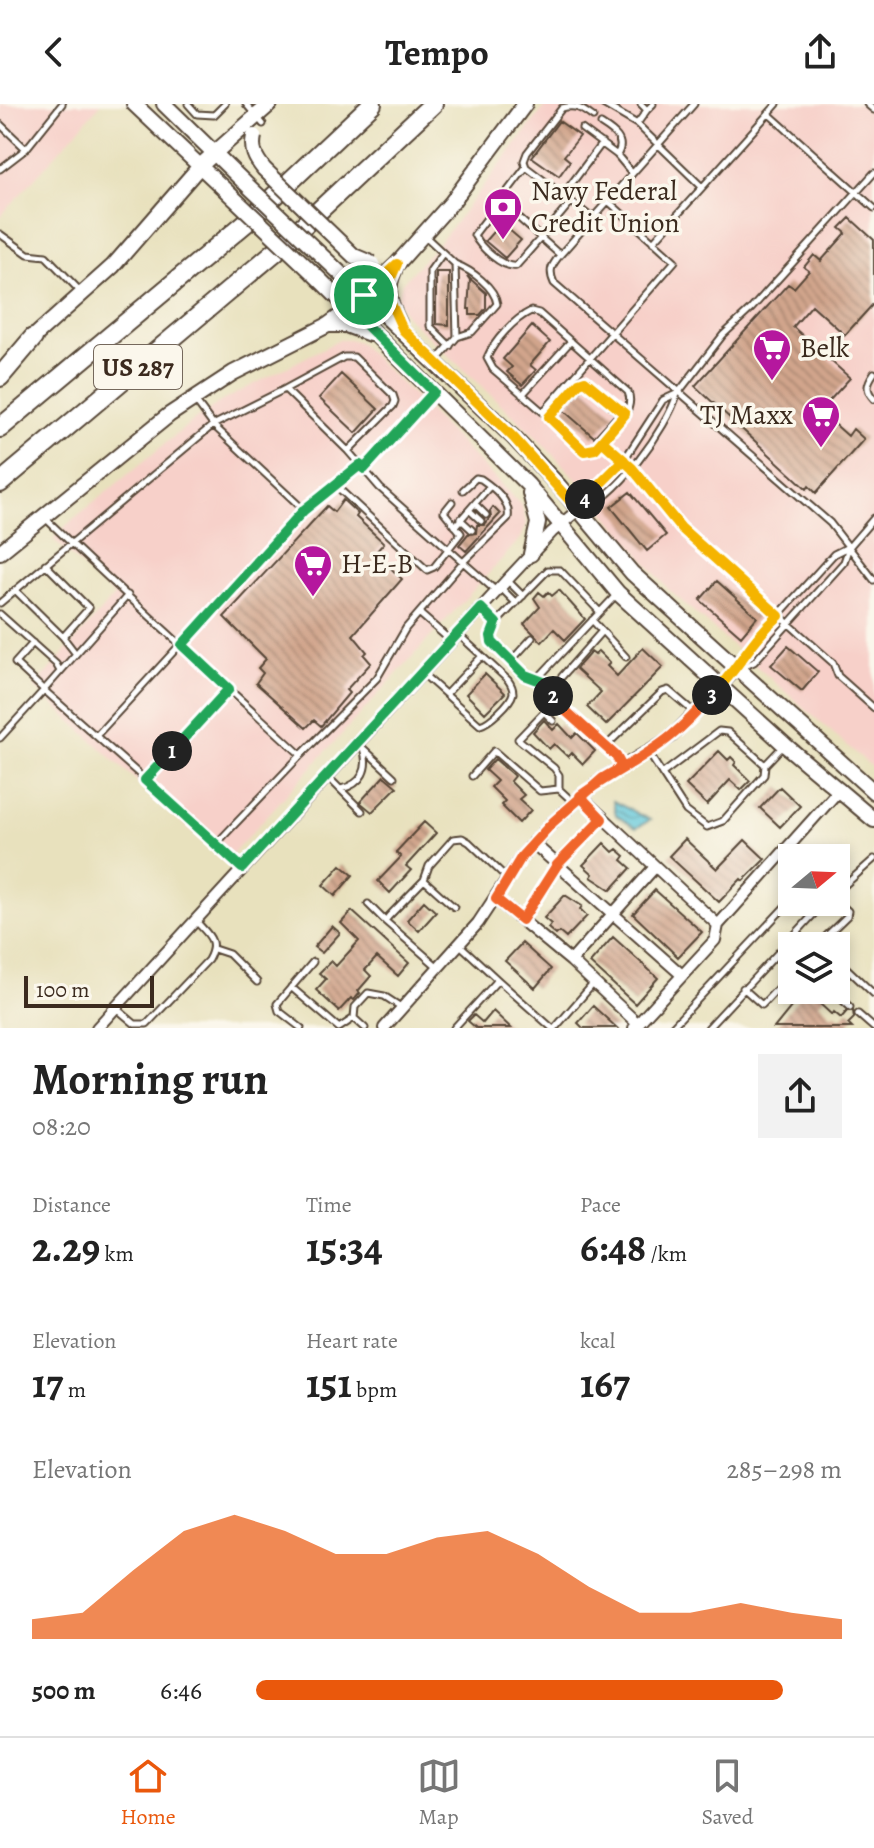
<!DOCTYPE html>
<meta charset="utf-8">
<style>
:root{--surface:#fff;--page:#f2f2f2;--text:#222;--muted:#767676;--line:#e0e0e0;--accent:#ea580c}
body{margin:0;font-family:Alegreya,serif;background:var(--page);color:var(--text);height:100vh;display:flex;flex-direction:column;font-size:30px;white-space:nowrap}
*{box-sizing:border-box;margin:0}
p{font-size:26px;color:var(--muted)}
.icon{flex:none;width:44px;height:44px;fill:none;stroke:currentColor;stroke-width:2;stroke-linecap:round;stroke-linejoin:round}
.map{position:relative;height:924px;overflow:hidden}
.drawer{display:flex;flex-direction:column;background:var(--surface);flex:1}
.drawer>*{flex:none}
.needle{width:52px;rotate:71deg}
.fabs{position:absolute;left:778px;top:740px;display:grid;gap:16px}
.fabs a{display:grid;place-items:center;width:72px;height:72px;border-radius:0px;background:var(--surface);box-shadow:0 4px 12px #0003;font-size:40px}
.scale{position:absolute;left:24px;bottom:20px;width:130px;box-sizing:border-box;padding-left:8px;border:4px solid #3b2a1e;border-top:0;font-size:22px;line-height:28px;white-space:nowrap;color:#3b2a1e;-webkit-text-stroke:6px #fbf7ec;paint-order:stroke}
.pin{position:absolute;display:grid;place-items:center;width:68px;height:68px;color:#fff;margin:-34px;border:4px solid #fff;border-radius:50%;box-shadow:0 2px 8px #0007}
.km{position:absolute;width:40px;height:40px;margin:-20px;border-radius:50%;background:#222;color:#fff;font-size:22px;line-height:40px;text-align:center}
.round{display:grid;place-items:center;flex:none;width:84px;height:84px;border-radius:0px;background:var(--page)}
.head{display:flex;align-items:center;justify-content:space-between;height:136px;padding:0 32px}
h1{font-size:44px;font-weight:700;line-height:60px}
.metrics{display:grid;grid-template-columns:repeat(3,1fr);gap:12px;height:136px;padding:8px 32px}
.metrics div{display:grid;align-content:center}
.metrics b{font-size:40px;font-weight:700}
.metrics small{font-size:22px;font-weight:400}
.metrics p{font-size:22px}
.chart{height:224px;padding:16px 32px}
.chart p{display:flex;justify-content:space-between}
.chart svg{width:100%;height:144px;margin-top:8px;fill:var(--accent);opacity:.7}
ul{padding:0 32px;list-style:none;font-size:26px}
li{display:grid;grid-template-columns:128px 96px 1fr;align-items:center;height:60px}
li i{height:20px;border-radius:10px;background:var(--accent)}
header{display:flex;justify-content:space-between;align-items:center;height:104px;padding:0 32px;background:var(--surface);font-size:36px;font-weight:700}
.tabs{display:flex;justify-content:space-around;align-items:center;height:112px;border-top:2px solid var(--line);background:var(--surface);font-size:22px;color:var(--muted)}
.tabs a{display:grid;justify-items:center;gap:4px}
.tabs .active{color:var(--accent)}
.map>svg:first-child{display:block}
.built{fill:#f7d0c9}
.water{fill:url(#water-waves);stroke:#4c787c;stroke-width:2}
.building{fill:url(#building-back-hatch)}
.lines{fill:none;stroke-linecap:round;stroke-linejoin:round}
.lane-casing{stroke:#554536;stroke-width:9}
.street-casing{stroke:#554536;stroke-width:14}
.secondary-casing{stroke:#554536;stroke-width:18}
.highway-casing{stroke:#554536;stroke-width:22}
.lane{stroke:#fff;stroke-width:5}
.street{stroke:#fff;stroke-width:10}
.secondary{stroke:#fff;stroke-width:14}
.highway{stroke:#fff;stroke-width:18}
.secondary-bridge-casing{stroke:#554536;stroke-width:18;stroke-linecap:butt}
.secondary-bridge{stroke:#fff;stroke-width:14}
.split-1-casing{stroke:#fff;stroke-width:16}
.split-2-casing{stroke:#fff;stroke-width:16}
.split-3-casing{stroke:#fff;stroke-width:16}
.split-4-casing{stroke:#fff;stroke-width:16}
.split-5-casing{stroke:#fff;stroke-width:16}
.split-1{stroke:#22a559;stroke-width:10}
.split-2{stroke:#22a559;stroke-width:10}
.split-3{stroke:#f0652b;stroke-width:10}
.split-4{stroke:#f5b400;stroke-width:10}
.split-5{stroke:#f5b400;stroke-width:10}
.labels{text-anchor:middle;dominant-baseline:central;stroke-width:7;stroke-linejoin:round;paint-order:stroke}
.shield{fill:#fbf7ec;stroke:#75685c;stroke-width:2}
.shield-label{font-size:26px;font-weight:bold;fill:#3b2a1e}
.poi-label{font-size:28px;fill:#3b2a1e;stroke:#fbf7ec;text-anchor:start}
</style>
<header><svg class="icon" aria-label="back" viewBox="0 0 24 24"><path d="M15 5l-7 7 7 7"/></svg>Tempo<svg class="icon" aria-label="share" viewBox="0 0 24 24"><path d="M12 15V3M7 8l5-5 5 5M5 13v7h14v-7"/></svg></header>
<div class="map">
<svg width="874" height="924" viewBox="0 0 874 924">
<defs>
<pattern id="water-waves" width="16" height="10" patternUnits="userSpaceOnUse" patternTransform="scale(2)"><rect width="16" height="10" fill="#5ec7da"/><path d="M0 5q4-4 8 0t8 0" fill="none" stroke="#4fa2b0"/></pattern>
<pattern id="building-back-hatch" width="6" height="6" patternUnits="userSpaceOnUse" patternTransform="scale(2)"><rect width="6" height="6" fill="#d1a58c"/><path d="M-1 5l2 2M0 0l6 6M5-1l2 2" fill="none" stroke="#ab8772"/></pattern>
</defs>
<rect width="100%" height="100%" fill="#fbf7ec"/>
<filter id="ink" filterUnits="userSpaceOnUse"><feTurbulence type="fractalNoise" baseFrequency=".0125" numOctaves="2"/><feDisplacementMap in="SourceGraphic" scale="16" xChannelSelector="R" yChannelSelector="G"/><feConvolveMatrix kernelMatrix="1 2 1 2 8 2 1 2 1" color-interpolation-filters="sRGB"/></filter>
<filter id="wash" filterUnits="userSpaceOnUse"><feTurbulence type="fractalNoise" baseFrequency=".006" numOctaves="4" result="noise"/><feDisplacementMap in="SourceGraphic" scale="32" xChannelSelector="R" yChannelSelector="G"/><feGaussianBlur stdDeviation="1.8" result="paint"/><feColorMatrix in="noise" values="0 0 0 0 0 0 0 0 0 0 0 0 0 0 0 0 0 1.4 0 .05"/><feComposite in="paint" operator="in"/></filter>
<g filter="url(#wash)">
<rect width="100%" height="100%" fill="#e8e1bd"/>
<path class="built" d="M0 0H101L0 113Z
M547 0H874V665L669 486 579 378 536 333 406 212 397 195 402 179 444 133Z
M349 235 358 238 407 285 522 402 526 419 520 435 225 758 34 583 114 492 53 435 69 419 189 320 220 298 339 236Z"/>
<path class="water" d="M613 697 650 716 636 724 616 711Z"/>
<g id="blocks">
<path class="building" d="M559 17 580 32 564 52 570 57 559 72 532 53Z
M850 114 874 136V199L845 231 812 201 793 223 850 274 820 307 848 332 853 325 864 335 816 389 809 382 807 385 695 282 788 180 794 184 809 167 804 163 814 151 821 157 846 129 840 124Z
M501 119 521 136 505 154 485 137Z
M436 168H449V221L436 220Z
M467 172 486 189V204L480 211H470V205H468L470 176Z
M532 222 550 238 530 261 536 266 522 281 507 268 512 263 503 255Z
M341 270 378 305 356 329 319 294Z
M584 283 615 310 594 333 563 306Z
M630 388 666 431 647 447 611 403Z
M343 396 358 410 356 413 384 439 375 449 402 475 353 531 367 548 364 551 371 559 346 586 349 589 321 622 314 616 306 624 256 579 263 569 258 564 266 555 224 513 327 402 334 408Z
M493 403 500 410 466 447 459 441 468 430 476 429 477 421H484L491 413 490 407Z
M717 477 757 513 741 532 700 496Z
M559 486 585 515 565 536 554 525 542 538 524 520 540 503 534 494 539 488 544 492 548 488 552 492Z
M788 542 818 568 802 587 771 561Z
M643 544 663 563 606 621 587 603 601 588 576 565 591 548 595 551 598 547 610 559 607 562 617 572Z
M485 570 505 589 485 609 466 590Z
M544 616 553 626 559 620 572 634 577 629 595 647 583 660 572 649 568 653 554 640 549 645 533 628Z
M719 647 728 656 731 653 736 658 734 661 750 677 741 686 730 676 707 701 686 681Z
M495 655 514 672 510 677 524 691 519 695 531 706 519 719 501 701 505 697 491 683 497 677 485 666Z
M384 672 397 683 372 708 360 698Z
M780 683 800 702 780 723 760 704Z
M424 718 436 729 406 762 411 766 390 789 378 777 401 753 396 748Z
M685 735 717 765 745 736 765 755 743 777 741 775 719 798 669 752Z
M604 739 613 748 617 745 625 752 622 756 631 764 611 786 591 773 593 770 583 761Z
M341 761 353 771 335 792 323 781Z
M655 786 702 828 678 853 633 810Z
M565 791 582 802 580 805 587 812 566 834 559 828 556 831 548 824 551 820 544 814Z
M424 797 436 808 419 827 407 816Z
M352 807 409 859 398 872 377 853 365 866 371 872 358 887 360 889 354 896 351 894 339 907 316 886 326 875 319 869 331 857 336 862 359 837 341 819Z
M332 822 340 829 322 849 314 843Z
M613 833 658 874 635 900 590 859Z
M522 839 551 865 535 884 505 857Z
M819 886 827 890 819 899 832 911 834 908 841 914 847 907H853L854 914 848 920 852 924H774L800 892 802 894 807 889 812 893Z
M593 902 617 924H583L578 919Z
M493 907 511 924H476L468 917 474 911 483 919Z"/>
</g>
</g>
<g filter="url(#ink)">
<use href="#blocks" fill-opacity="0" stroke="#554536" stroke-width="2"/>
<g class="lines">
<defs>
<path id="lane" d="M188 0 197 10 214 11 225 0
M246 0 263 20
M603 0 637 20 702 83
M641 0 647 6 653 0
M694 0 560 151C552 161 548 166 554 179L830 419 874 476
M867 0 874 6
M769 10 874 104
M0 20 26 45
M601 20C612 27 627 36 617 51
M637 20 647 6
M582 25 617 51 632 69
M526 63 563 91
M0 65 26 45 62 0
M500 97 526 63 524 57 527 49 562 4C576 0 582 5 593 13
M608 97 675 157 543 308 584 347 595 345 602 337 632 364 681 424 833 559 838 572 874 604
M592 114 563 91 602 39
M0 130 28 150 46 152 81 188
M424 131 455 160 457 233 437 256
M653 138 777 0
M443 149 430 167V222L450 242
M560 151 500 97 474 131C480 143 502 164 516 162 535 141 553 120 571 98
M455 160C471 166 495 183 497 200L472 228 457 233
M874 269C867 279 865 286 874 295
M285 285 344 253H354L393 291 395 297 393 302 348 347
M522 291 571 237
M543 308 493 265 487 254C494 237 514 215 531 207L539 209 628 288C636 307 614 323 602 337
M549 313 579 279 585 277 625 310
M364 365 433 289
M335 381 427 466 434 463 461 429 444 408 452 398
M475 400 486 411
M580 402 587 392 624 356 663 296 678 289 723 231 751 205 874 69
M582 405C615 396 668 323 677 290
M304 406 360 361
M469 406 481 417
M44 413C128 494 215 572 301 651L217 739 44 586 128 491
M460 415 472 426
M455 422 490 382
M507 476 523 492
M501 484 516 499
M15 486 63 533 89 504 45 460
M0 499 213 321 285 285 348 347 380 384 463 458 508 414C511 397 494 384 481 375L476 374 463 386
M481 504 496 519 491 532 492 538 525 571 546 579 557 599 616 652 622 662
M419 509 451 537
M0 510 56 560 60 567
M592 516 626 553
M496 519 548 466H560L599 507
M63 533 76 550
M511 557 532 534
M739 560 744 549 834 450 848 443
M741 564 754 558 844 458 849 443 874 414
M423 570 480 621C489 619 511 599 513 589 513 584 511 580 508 576L458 530
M538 574 617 490
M550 586 602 527
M446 590 482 552
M553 617 544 608 518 635 554 664 559 671V685
M96 632 304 406 213 321 196 298
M0 634 44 586 15 559 33 539
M606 642 662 588 668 586 695 609
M364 645 394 673
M648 648 686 707 707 723 723 717 764 671 765 661
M301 651 377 574 406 524 463 458 496 487
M662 670 719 627 728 628 765 661 784 641
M327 672 362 707
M472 672 494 647 540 687 559 685 573 698
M146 675 229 585
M341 685C362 680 370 665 363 644
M217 739 242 764
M424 776 454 803
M836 789 874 755
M368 800 385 817
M522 816 557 761 602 715
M460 841 498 876
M823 842 819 839 847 812 848 807 836 796
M214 845 229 850 257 878
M836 854 874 890
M438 863 385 817 389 812 424 776 429 762 453 735 462 734 469 738 507 774
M291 883 339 924 354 914
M743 884 762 901 792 869
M831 886 850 903
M116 904 135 920H147L208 856C219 836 208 831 195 816
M858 910 874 924
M301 924 279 907 277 900 313 858
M365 924 354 914 355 903 368 889 384 892 401 903
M454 924 498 876 552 924
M555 924 594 879
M671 924 792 795
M708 924 825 798"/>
<path id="street" d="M580 692 718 821
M533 739 682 871
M496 795 571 857 638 920
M571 857 654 764
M97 924 507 476 552 428 578 406
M384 924 478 819 522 752 553 718 603 674 671 633 737 565
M634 924 715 836 718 821 840 685"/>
<path id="secondary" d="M134 0 220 81
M164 0 244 78
M320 150 514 334 559 382 632 469 874 688
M394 167C385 188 389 199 399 219
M313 169 528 381 618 489 785 641 874 716
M328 221H346L370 230
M26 240 113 162 200 62 270 0
M530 389 538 419 531 450
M0 448 169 311 233 269 328 221 350 205 397 160 452 98 525 0"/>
<path id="highway" d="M0 273 33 234
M0 324 248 117 372 0
M0 379 276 147 433 0"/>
</defs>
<use href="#lane" class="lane-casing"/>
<use href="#street" class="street-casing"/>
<use href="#secondary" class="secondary-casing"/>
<use href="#highway" class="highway-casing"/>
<use href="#lane" class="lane"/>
<use href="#street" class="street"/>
<use href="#secondary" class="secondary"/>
<use href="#highway" class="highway"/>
<defs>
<path id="secondary-bridge" d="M254 32C251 46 255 54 264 65L354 152 373 160
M244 78 320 150
M220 81 313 169"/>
</defs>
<use href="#secondary-bridge" class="secondary-bridge-casing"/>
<use href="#secondary-bridge" class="secondary-bridge"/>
</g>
</g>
<g class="lines" filter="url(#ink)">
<defs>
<path id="split-1" d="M172 647 229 585 182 541 304 406 360 361 364 365 434 288 350 205 364 191"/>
<path id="split-2" d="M172 647 145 676 242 764 481 504 496 519 491 532 492 538 525 571 546 579 553 592"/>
<path id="split-3" d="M553 592 557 599 616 652 622 663 603 674 553 718 522 752 496 795 522 816 557 761 602 715 580 692C609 670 643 655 671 632 686 620 699 606 712 591"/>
<path id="split-4" d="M585 395 624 356 602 337 595 345 584 347 549 313 579 279 585 277 625 310 602 337 632 364 681 424 779 512C751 535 738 566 712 591"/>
<path id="split-5" d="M364 191 397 160 388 181V193L403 226 514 334 578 406 585 395"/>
</defs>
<use href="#split-1" class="split-1-casing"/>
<use href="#split-2" class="split-2-casing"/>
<use href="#split-3" class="split-3-casing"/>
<use href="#split-4" class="split-4-casing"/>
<use href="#split-5" class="split-5-casing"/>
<use href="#split-1" class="split-1"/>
<use href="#split-2" class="split-2"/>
<use href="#split-3" class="split-3"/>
<use href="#split-4" class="split-4"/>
<use href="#split-5" class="split-5"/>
</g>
<defs>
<symbol id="bank-pin" viewBox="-11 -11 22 30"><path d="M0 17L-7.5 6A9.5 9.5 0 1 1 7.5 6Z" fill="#b5179e" stroke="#fbf7ec"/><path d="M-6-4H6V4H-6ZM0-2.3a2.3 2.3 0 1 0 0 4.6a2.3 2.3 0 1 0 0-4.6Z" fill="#fff"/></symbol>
<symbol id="supermarket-pin" viewBox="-11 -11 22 30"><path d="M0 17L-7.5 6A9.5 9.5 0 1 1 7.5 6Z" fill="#b5179e" stroke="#fbf7ec"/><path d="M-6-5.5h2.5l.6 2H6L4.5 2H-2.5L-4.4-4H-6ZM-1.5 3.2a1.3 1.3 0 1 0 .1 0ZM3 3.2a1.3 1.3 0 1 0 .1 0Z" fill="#fff"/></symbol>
</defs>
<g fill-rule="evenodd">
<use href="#bank-pin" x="481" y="81" width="44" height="60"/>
<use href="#supermarket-pin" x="750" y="222" width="44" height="60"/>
<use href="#supermarket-pin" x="799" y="289" width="44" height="60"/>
<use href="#supermarket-pin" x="291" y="438" width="44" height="60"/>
</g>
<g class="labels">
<rect class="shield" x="94" y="241" width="88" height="44" rx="6"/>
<g class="shield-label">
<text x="138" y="263">US 287</text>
</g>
<g class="poi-label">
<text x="531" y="87">Navy Federal<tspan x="531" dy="32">Credit Union</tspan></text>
<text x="800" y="244">Belk</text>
<text x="793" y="311" text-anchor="end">TJ Maxx</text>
<text x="341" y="460">H-E-B</text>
</g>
</g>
</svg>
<div class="fabs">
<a><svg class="needle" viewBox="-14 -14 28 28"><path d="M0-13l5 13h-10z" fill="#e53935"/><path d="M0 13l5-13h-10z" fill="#767676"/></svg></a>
<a><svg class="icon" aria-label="layers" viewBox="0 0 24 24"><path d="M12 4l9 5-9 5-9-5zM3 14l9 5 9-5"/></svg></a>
</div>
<div class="scale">100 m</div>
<div class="pin" style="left:364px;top:191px;background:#1e9e55"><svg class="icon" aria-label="arrive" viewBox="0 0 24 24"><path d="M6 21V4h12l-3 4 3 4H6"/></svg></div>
<b class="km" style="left:172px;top:647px">1</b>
<b class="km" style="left:553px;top:592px">2</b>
<b class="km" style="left:712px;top:591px">3</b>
<b class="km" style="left:585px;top:395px">4</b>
</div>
<section class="drawer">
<div class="head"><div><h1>Morning run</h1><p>08:20</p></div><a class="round"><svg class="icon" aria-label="share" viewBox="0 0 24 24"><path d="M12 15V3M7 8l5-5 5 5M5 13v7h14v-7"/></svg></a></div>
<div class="metrics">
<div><p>Distance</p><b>2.29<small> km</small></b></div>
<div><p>Time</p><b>15:34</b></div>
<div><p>Pace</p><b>6:48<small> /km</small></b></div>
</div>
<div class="metrics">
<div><p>Elevation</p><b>17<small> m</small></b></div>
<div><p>Heart rate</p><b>151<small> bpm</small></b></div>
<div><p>kcal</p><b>167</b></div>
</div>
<div class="chart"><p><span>Elevation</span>285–298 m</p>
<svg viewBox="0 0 160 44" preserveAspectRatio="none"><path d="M0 44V38L10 36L20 23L30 11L40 6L50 11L60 18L70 18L80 13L90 11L100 18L110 28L120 36L130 36L140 33L150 36L160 38V44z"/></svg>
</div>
<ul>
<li><b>500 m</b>6:46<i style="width:90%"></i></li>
</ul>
</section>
<nav class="tabs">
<a class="active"><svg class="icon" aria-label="home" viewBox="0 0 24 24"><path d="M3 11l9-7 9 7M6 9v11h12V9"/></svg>Home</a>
<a><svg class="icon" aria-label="map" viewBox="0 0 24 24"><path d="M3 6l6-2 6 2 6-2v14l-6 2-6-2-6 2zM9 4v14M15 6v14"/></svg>Map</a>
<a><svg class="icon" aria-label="saved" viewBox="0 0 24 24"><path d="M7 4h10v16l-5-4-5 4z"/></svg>Saved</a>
</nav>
